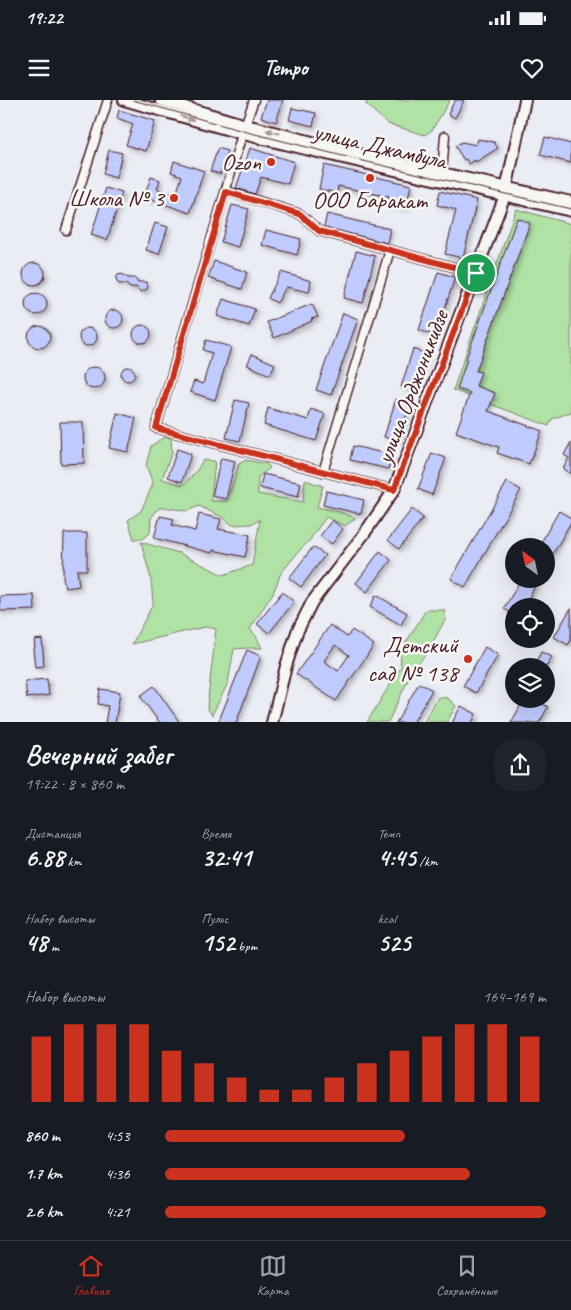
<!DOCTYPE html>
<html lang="ru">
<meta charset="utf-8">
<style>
:root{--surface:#171b24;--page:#20242c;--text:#f1f3f6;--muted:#9ea1a6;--line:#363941;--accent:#c8321e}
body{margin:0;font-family:Caveat,sans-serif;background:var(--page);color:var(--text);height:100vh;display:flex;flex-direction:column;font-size:19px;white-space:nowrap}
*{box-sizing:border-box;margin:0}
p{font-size:16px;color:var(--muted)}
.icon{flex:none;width:28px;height:28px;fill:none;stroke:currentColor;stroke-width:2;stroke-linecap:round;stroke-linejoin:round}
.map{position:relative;height:622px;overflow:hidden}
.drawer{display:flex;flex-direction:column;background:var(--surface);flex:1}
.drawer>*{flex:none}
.needle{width:32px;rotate:327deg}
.fabs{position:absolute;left:505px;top:438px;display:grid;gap:10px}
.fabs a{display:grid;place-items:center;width:50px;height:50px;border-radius:50%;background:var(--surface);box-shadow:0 5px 20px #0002;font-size:25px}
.pin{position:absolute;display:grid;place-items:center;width:42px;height:42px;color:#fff;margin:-21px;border:2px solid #fff;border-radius:50%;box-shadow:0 1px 5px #0007}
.round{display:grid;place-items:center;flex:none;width:52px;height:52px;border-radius:20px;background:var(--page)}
.headline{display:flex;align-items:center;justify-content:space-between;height:85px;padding:0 25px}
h1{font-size:28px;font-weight:700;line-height:38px}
.figures{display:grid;grid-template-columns:repeat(3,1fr);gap:8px;height:85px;padding:5px 25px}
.figures div{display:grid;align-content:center}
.figures b{font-size:25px;font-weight:700}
.figures small{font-size:14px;font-weight:400}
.figures p{font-size:14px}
.chart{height:140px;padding:10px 25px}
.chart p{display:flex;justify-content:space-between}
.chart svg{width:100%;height:90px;margin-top:5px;stroke:var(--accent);stroke-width:6}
ul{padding:0 25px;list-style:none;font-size:16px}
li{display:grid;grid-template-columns:80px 60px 1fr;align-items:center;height:38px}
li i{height:12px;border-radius:6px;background:var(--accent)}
.status{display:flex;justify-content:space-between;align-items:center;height:35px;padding:0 25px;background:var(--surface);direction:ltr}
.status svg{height:14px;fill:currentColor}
header{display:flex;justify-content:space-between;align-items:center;height:65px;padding:0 25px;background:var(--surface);font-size:22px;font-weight:700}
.menu{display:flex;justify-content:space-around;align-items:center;height:70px;border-top:1px solid var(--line);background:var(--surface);font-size:14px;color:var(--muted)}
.menu a{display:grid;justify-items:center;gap:2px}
.menu .active{color:var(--accent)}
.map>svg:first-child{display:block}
.green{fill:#afe2a4;stroke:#7c8068}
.building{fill:#becbfc;stroke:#4a1f2b;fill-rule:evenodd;filter:url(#shadow)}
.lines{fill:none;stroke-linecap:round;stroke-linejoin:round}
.minor-casing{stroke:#4a1f2b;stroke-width:11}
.tertiary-casing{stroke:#4a1f2b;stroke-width:14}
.minor{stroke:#f6f6f2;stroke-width:8}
.tertiary{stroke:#f6f6f2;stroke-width:10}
.tram{stroke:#4a1f2b;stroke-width:1}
.oneway{fill:#a99598}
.route-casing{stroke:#fff;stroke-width:10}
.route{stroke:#c8321e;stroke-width:6}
.poi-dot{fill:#c8321e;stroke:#f6f6f2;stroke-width:2}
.labels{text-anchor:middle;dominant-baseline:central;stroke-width:5;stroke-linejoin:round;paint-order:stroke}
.street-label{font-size:24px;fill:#4a1f2b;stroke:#f6f6f2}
.poi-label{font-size:24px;fill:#4a1f2b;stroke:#f6f6f2;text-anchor:end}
</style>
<div class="status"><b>19:22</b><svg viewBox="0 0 49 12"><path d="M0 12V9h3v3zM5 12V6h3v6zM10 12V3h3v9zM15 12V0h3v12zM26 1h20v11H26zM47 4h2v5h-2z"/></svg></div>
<header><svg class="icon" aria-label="menu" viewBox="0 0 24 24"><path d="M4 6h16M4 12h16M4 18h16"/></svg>Tempo<svg class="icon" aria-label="heart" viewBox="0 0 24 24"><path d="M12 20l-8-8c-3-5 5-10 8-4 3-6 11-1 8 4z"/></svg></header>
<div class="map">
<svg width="571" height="623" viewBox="0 0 571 623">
<defs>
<filter id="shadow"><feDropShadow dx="2.5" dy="2.5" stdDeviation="2.5" flood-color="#0004"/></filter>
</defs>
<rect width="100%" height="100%" fill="#ebedf4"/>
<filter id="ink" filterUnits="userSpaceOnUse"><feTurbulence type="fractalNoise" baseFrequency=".02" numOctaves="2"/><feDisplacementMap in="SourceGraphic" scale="10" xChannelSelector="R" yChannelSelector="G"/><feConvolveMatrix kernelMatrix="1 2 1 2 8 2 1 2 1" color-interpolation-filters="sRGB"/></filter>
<g filter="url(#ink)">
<path class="green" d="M366 0H450L432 30 425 35 388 24 366 4Z
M516 109 571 124V312L552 319 549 326 453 290Z
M164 337 171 338 172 352 162 379 183 385 196 372 203 360 215 361 211 401H227L239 364 246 360 267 364 270 368 258 377V394L303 402 305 380 323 386 317 407 337 411 356 418 345 426 326 417 309 441 300 450 281 473 273 493 250 529 256 536 262 548H247L234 549 228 583 212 615 207 608 211 572 216 529 205 527 132 544 153 504 151 479 141 442 179 453 223 475 252 465 260 420 251 424 232 425 224 418 199 406 187 411 169 408H159L151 418 150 433 143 439H134L128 420 141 411 153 384 146 365 151 346Z
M426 510H444L446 518 428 551 416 567 409 578 388 622H367L401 567 400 552Z
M438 597 448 598 456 606 447 622H424Z"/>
<path class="building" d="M267 0H283L276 22 261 17Z
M455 0H464L455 18 448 14Z
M292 8 316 13 313 26 289 20Z
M119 10 155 21 146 51 126 45 133 24 117 18Z
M545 37 571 44V63L540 55Z
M478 39 494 42 498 48 476 62 475 60 469 64 466 59 464 60 455 46 462 42 476 45Z
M218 48 227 51 220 74 210 71Z
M250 48 294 62 288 84 261 77 255 94 236 88Z
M109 50 122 53 116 78 103 74Z
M174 61 204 71 190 113 144 97 151 77 160 80 157 89 176 95 182 76 171 72Z
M324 65 411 85 406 108 387 104 389 97 338 86 337 93 319 89Z
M106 88 122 93 107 140 91 135Z
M440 91 477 100 463 158 445 154 456 110 437 105Z
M232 105 249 109 238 147 221 142Z
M327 114 390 129 387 143 324 127Z
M517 118 530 123 476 271 481 272 476 286 495 293 488 311 542 331 529 364 497 353 499 347 456 332 470 293 457 289 467 259H466Z
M155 123 168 127 159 154 146 150Z
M266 130 301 139 297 155 262 145Z
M356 151 375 156 363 203 344 198Z
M214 161 247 172 242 189 208 178Z
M23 174a11 11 0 1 1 22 0a11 11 0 1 1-22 0Z
M281 172 311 181 309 192 286 187 277 203 268 198Z
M438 172 455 177 436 236 419 230Z
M122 174 128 178H134L138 182H146L148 186 147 189 141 192 136 187 130 188 126 184H119L117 182 116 178 118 175Z
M25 204a11 11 0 1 1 22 0a11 11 0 1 1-22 0Z
M223 199 255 209 249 226 217 216Z
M312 204 318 217 311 219 312 221 274 238 267 222Z
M105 219a9 9 0 1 1 18 0a9 9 0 1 1-18 0Z
M343 213 358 219 331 295 316 290Z
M133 234a9 9 0 1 1 18 0a9 9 0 1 1-18 0Z
M28 237a11 11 0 1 1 22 0a11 11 0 1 1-22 0Z
M79 237a9 9 0 1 1 18 0a9 9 0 1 1-18 0Z
M206 240 231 247 215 300 190 292 194 281 203 284 212 253 203 250Z
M413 249 427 254 415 291 401 287Z
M252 254 275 264 270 275 247 265Z
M121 274a7 7 0 1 1 14 0a7 7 0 1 1-14 0Z
M83 278a11 11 0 1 1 22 0a11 11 0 1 1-22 0Z
M396 299 410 304 398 341 384 337Z
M235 300 249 303 240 341 226 338Z
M268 308 308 320 311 309 325 314 316 341 264 325Z
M117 313 136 318 128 352 109 348Z
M60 322H83L84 363 61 364Z
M571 342V374L563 369 569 358 564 355Z
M353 346 392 355 388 369 350 360Z
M177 349 191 354 182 382 168 377Z
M432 353 446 358 432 395 418 389Z
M221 358 235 361 226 399 212 396Z
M263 374 301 383 298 397 260 388Z
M507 382 521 390 465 487 451 479Z
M326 391 364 400 361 414 323 405Z
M412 409 423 418 399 449 388 440Z
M559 411 571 418V422L546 466V446H539Z
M199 414 221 419 218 429 250 435 245 457 213 450 212 453 154 438 160 416 174 419 172 425 195 431Z
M332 420 343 429 332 444 320 436Z
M64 433H87V470H77L79 486 65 488 63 477Z
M313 447 325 455 301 487 289 478Z
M380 451 391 460 367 492 356 483Z
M521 479H539L524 506H514V514L504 509Z
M282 492 294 502 269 533 257 524Z
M34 495 35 510 0 511V496Z
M376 495 407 513 401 525 370 507Z
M571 508V540L568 545 554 537Z
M330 525 347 537 352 530 374 545 336 601 296 574ZM335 545 349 555 338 571 324 561Z
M42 539 44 566 35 567 33 548H35L34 540Z
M485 547 498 555 476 593 463 586Z
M247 550 261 556 236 623H218Z
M541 552 552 557 547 566H534Z
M47 579 49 595 27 598 25 581Z
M419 583 432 590 413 623H396Z
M154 586 180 623H160L140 596Z
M100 589 120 592 115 623H105L108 606 98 604Z
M524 599H534L548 607 539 623H511Z
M461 606 476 614 472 623H452Z"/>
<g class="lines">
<defs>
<path id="minor" d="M254 0 243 31 156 328 394 390
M442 73 445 36
M226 91 300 114 319 131 476 173
M66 130 108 0
M323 372 390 150"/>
<path id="tertiary" d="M124 0 243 34 326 54 571 111
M161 0 246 25 375 58 571 102
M272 623 286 566 297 532 312 502 364 434 394 390 505 95 525 0"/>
</defs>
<use href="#minor" class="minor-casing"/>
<use href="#tertiary" class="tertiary-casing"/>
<use href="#minor" class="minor"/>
<use href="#tertiary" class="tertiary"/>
<path class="tram" d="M133 0 243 31 359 60 571 109"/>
</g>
<defs><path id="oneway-solid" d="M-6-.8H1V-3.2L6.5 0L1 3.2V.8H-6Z" transform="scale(1.25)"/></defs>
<g class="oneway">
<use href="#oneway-solid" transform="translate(187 18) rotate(17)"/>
<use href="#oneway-solid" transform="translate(273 32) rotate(-166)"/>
</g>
</g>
<g class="lines" filter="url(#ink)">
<defs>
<path id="route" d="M226 92 300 114 319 131 476 173 394 390 156 328Z"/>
</defs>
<use href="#route" class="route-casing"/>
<use href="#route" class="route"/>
</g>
<g class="poi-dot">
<circle cx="271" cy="62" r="5"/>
<circle cx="370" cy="78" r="5"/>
<circle cx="174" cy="98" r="5"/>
<circle cx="468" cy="559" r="5"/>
</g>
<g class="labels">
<g class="street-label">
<text transform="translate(380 46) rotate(13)">улица Джамбула</text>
<text transform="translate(412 287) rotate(-69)">улица Орджоникидзе</text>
</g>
<g class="poi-label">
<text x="261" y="62">Ozon</text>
<text x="164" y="98">Школа № 3</text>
<text x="370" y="100" text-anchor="middle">ООО Баракат</text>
<text x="458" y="545">Детский<tspan x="458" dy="28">сад № 138</tspan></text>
</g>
</g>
</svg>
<div class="fabs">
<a><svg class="needle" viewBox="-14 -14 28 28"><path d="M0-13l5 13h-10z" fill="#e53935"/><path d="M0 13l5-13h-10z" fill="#9ea1a6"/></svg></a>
<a><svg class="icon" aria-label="locate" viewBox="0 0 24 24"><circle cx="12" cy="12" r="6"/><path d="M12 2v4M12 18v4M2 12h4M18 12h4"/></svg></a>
<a><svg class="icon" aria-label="layers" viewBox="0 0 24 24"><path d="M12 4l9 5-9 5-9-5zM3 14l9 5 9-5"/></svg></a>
</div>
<div class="pin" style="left:476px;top:173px;background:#1e9e55"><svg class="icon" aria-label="arrive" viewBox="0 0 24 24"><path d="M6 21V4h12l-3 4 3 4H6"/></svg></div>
</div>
<section class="drawer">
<div class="headline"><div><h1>Вечерний забег</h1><p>19:22 · 8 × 860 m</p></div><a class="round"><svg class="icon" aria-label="share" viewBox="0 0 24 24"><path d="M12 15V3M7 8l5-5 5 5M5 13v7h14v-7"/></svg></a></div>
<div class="figures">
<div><p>Дистанция</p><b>6.88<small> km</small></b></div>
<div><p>Время</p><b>32:41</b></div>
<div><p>Темп</p><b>4:45<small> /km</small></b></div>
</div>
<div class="figures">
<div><p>Набор высоты</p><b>48<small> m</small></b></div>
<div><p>Пульс</p><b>152<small> bpm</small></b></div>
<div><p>kcal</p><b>525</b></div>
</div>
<div class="chart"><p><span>Набор высоты</span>164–169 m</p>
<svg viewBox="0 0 160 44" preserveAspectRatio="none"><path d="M5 44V12M15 44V6M25 44V6M35 44V6M45 44V19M55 44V25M65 44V32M75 44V38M85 44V38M95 44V32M105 44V25M115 44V19M125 44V12M135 44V6M145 44V6M155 44V12"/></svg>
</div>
<ul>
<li><b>860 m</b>4:53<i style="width:63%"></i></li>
<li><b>1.7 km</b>4:36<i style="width:80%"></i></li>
<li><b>2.6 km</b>4:21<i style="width:100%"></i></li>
</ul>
</section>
<nav class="menu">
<a class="active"><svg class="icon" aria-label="home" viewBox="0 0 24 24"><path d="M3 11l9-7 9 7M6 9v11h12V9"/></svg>Главная</a>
<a><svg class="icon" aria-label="map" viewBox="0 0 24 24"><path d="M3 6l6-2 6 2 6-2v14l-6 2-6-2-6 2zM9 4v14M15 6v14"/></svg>Карта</a>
<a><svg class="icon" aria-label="saved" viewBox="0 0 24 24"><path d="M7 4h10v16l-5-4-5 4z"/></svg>Сохранённые</a>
</nav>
